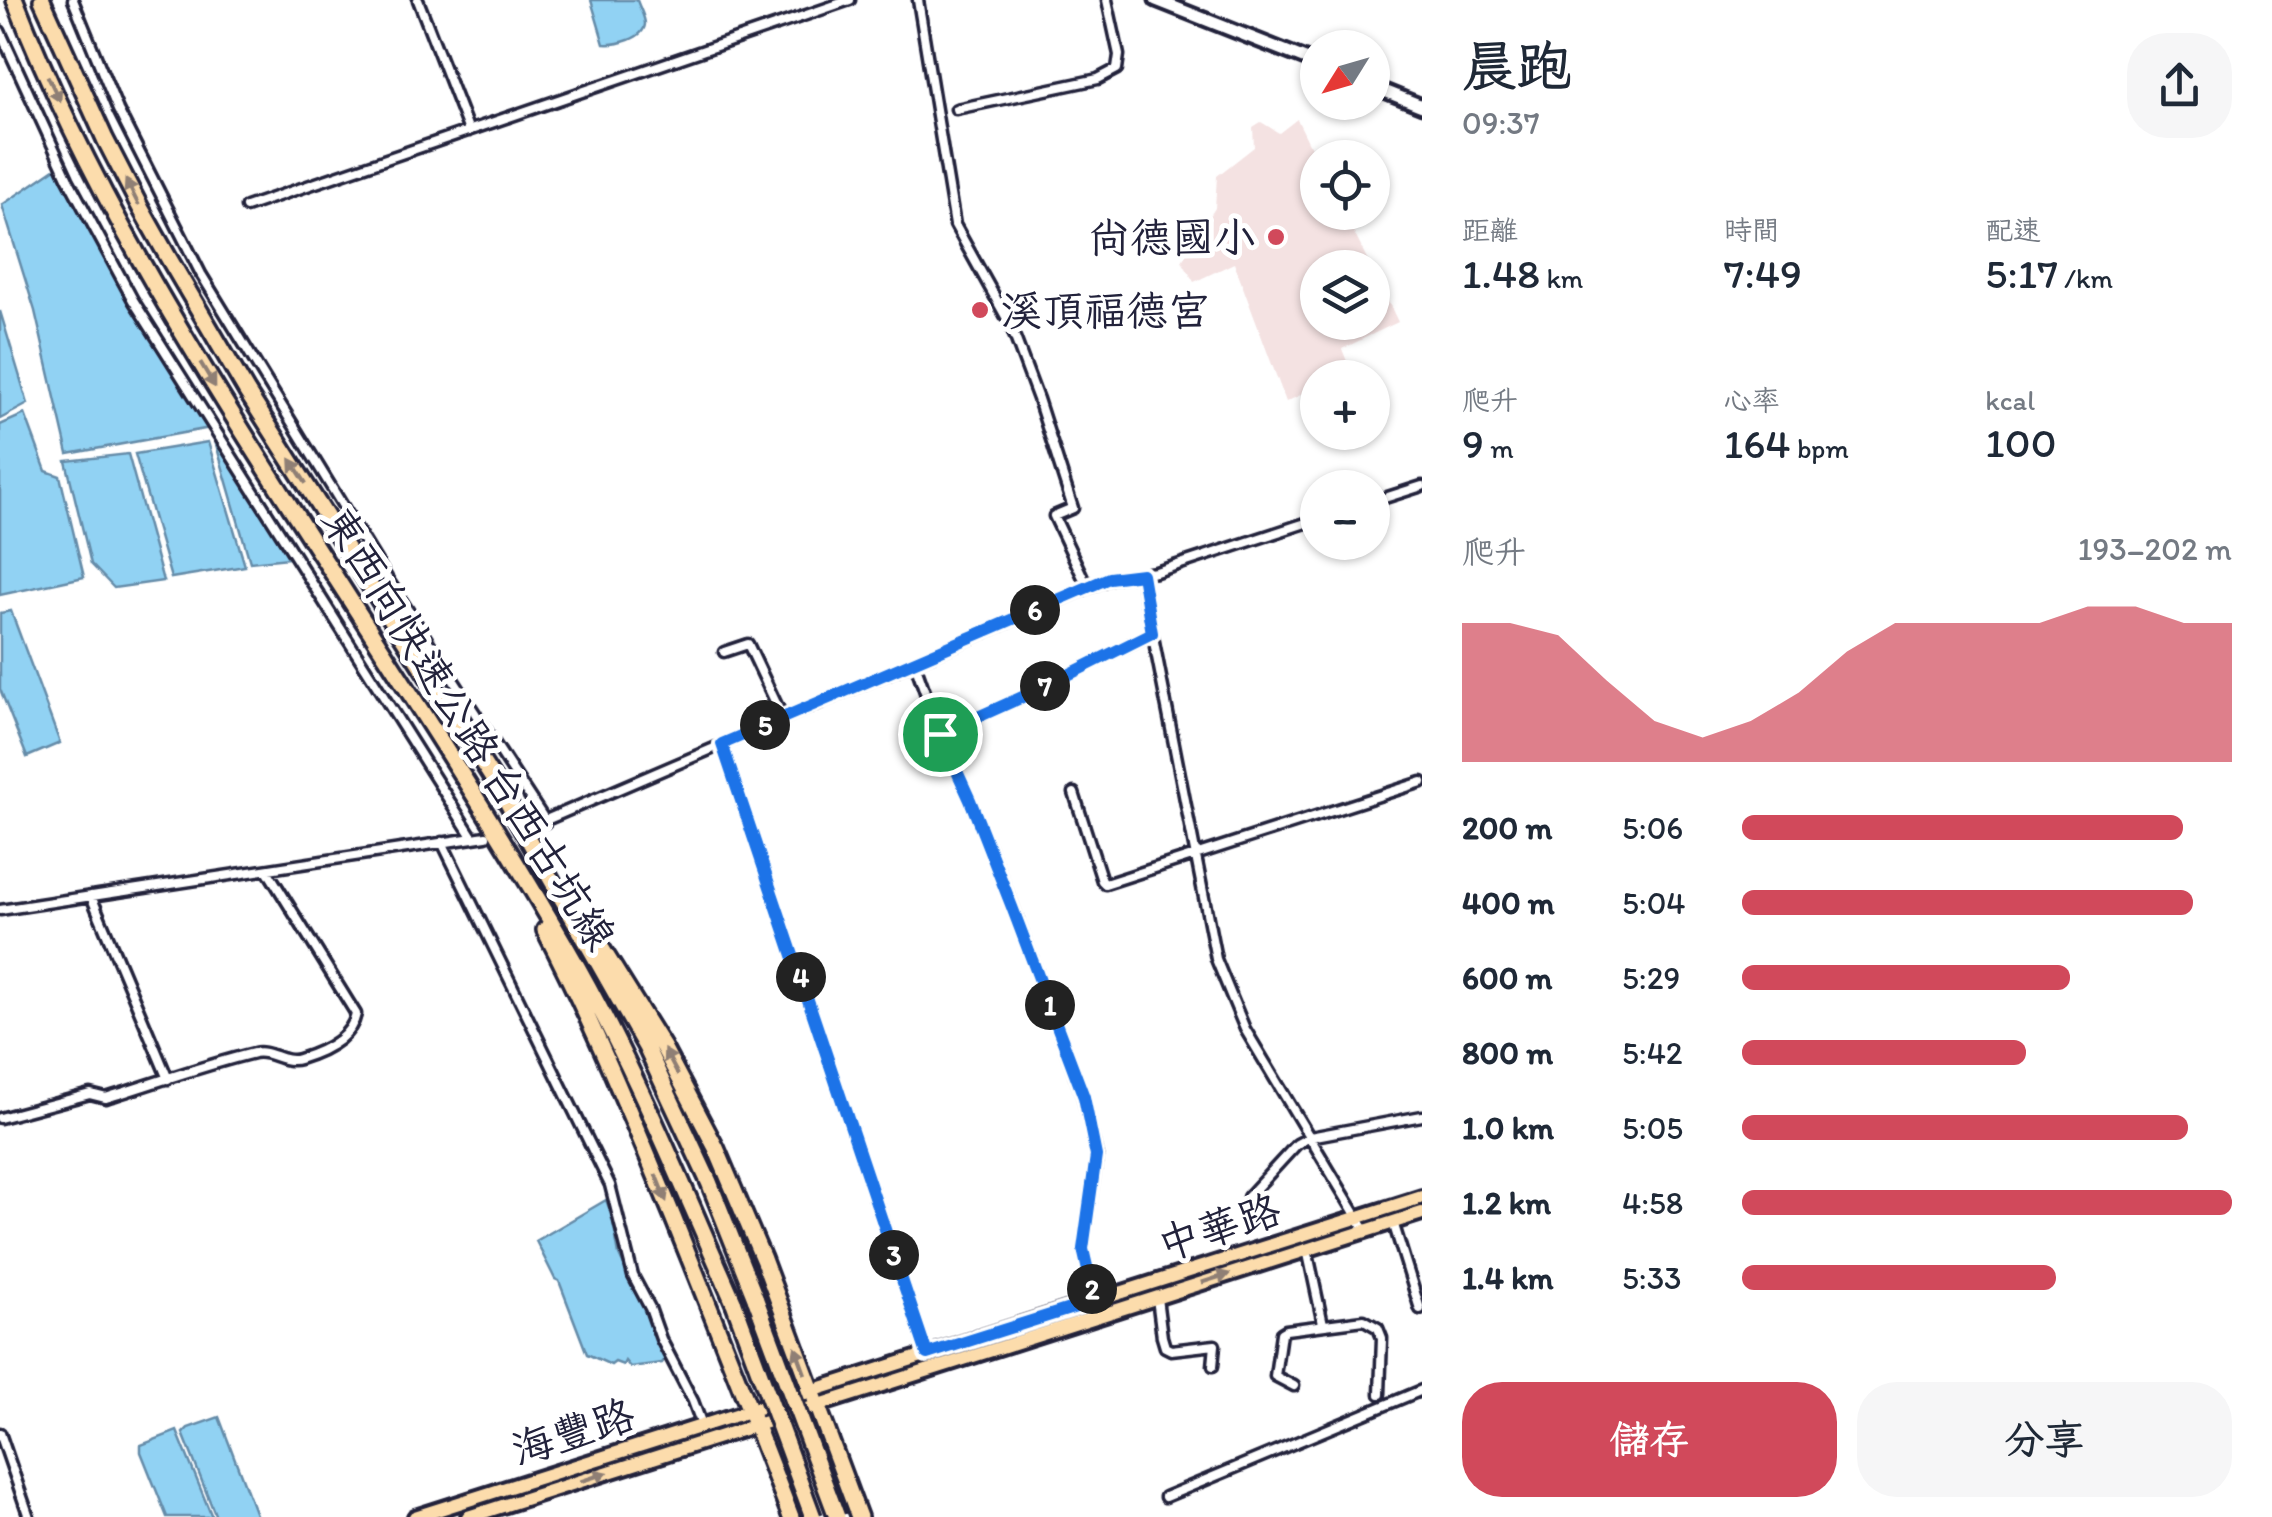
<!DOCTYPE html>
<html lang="zh-TW">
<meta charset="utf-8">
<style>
:root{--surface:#fff;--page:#f6f6f7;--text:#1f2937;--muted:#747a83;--accent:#d1495b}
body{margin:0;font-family:Itim,"LXGW WenKai TC",sans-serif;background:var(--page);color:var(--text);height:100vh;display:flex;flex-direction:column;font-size:38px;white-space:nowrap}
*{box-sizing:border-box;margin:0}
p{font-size:32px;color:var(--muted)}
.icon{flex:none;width:55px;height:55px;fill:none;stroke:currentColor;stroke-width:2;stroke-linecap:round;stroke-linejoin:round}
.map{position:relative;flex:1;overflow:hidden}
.side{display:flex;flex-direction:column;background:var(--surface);width:850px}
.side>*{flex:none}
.needle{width:65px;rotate:233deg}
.tools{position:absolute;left:1300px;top:30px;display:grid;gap:20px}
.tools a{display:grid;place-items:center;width:90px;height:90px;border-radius:50%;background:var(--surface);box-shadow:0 2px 8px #0004;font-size:50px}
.pin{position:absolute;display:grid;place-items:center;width:85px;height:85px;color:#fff;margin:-42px;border:5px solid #fff;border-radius:50%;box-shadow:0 2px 10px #0007}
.km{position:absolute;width:50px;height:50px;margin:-25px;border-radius:50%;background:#222;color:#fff;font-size:28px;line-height:50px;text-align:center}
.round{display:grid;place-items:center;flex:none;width:105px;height:105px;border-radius:40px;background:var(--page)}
.headline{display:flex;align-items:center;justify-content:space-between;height:170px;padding:0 40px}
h1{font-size:55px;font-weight:600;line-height:75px}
.stats{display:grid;grid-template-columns:repeat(3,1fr);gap:15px;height:170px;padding:10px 40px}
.stats div{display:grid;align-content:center}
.stats b{font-size:42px;font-weight:600}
.stats small{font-size:28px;font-weight:400}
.stats p{font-size:28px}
.chart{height:280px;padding:20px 40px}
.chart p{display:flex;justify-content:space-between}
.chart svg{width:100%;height:180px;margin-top:10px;fill:var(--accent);opacity:.7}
.primary-button{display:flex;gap:20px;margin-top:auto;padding:20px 40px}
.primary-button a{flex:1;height:115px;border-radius:40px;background:var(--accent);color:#fff;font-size:40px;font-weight:600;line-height:115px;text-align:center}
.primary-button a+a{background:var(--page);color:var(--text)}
ul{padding:0 40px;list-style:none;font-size:32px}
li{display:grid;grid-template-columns:160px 120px 1fr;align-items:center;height:75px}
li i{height:25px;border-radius:12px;background:var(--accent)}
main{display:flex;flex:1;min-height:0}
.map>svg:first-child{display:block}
.built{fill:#f4e2e2}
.water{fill:#91d2f3;stroke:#658ca9;stroke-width:2.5}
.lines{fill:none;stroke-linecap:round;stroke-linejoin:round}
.street-casing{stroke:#22223b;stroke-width:15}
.secondary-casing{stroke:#22223b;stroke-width:19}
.primary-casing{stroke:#22223b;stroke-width:20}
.highway-casing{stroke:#22223b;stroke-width:22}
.street{stroke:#fff;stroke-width:8}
.secondary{stroke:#fff;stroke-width:11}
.primary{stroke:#fcdcac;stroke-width:12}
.highway{stroke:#fcdcac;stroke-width:15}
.highway-bridge-casing{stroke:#22223b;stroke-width:22;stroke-linecap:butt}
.highway-bridge{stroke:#fcdcac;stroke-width:15}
.oneway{fill:#8f7f74}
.route-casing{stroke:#fff;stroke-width:20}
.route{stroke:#1a73e8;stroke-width:12}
.poi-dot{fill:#d1495b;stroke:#fff;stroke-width:4}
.labels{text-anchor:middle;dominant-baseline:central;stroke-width:10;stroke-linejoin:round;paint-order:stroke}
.poi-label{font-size:42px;fill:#22223b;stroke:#fff;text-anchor:end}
.street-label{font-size:42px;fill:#22223b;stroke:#fff}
</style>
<main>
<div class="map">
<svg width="1422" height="1517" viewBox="0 0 1422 1517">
<rect width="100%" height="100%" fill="#fff"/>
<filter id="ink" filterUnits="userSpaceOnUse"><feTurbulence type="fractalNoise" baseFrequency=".01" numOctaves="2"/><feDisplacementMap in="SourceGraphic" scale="20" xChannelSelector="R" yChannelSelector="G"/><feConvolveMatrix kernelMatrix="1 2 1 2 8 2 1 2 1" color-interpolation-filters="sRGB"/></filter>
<g filter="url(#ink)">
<path class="built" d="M1297 119 1317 160 1318 212 1344 213 1371 267 1318 268V322H1372L1373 270 1398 322 1342 349 1351 371 1337 377 1318 378 1317 387 1286 402 1234 263 1194 282 1182 261 1215 208 1217 176 1254 147 1253 127 1261 122 1279 133Z"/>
<path class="water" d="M591 0H637C639 7 645 17 645 24 644 39 616 45 604 44Z
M56 168 129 299 210 428 68 454 35 311 2 205Z
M0 311 28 404 0 419Z
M25 414 46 471 60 476 84 577 0 595V425Z
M213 434 289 558 250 562Z
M208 442 245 566 171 578 135 454Z
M128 454 163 581 114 588 91 564 66 461Z
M11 611 60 743 27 757 0 689V613Z
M606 1200 612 1215 619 1255 662 1346 659 1348 665 1359 662 1363 630 1367 625 1361 623 1365 615 1362 611 1365 587 1354 559 1281 555 1279 536 1241Z
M219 1417 257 1517H216L183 1433 188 1428Z
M177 1431 212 1517H167L141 1452V1445Z"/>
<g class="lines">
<defs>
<path id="street" d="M73 0 118 110 201 274 387 578 546 822
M418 0 469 131
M918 0 955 225 1010 324 1038 399 1073 508 1054 516 1088 588
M0 31 68 179 133 300 473 838
M956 109 1098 79 1117 69 1119 55 1107 0
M246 207 850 0
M1372 502 1422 486
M1141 575 1216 959 1245 1029 1365 1230
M724 652 748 644 783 718
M914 661 940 734 970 800 1013 907 1083 1097 1097 1156 1083 1249 1095 1301
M940 734 1038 690 1152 633
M722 744 927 1354
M1074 793 1102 881 1105 884 1422 782
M532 826 1109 579 1156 572 1318 519
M442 842 610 1185 633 1276 650 1308 661 1339 693 1401 702 1425
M91 896 168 1079
M0 910 486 836
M0 1118 90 1094 106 1098C155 1083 204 1065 254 1053 269 1049 283 1064 299 1059 322 1052 351 1039 356 1014L267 870
M1248 1197 1297 1144 1310 1137 1422 1116
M1393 1222 1420 1309
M1307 1249 1323 1324
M1157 1298 1162 1337 1165 1347 1171 1350 1215 1345 1213 1366
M1294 1386 1275 1376 1281 1333 1286 1330 1364 1320 1378 1328 1382 1338 1380 1394
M0 1433 29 1517
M1165 1497 1422 1390"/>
<path id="secondary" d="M1156 0 1318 64
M1372 86 1422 106"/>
<path id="primary" d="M415 1517 1422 1197
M468 1517 1422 1213"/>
<path id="highway" d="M15 0C86 181 189 348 293 511 385 655 480 799 566 947 632 1060 681 1183 734 1303
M42 0 105 139 141 209 168 257 247 392 505 798 646 1047 709 1182 756 1300
M545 930C593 1023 633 1120 673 1217 713 1317 753 1416 791 1517
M599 944 663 1047 716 1148 763 1259 859 1517"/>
</defs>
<use href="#street" class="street-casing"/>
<use href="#secondary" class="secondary-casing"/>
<use href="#primary" class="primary-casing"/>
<use href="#highway" class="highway-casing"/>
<use href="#street" class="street"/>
<use href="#secondary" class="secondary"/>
<use href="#primary" class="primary"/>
<use href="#highway" class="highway"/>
<defs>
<path id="highway-bridge" d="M756 1300 837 1517
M734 1303 813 1517"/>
</defs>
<use href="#highway-bridge" class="highway-bridge-casing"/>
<use href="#highway-bridge" class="highway-bridge"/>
</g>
<defs><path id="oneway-solid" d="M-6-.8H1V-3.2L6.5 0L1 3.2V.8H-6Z" transform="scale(2.5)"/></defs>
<g class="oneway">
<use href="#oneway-solid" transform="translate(54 89) rotate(64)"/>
<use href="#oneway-solid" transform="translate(132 192) rotate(-117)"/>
<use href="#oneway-solid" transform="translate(208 375) rotate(59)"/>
<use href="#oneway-solid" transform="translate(298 471) rotate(-123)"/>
<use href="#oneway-solid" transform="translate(671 1062) rotate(-118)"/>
<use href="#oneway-solid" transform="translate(661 1188) rotate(68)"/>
<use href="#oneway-solid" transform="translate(1216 1278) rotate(-18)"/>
<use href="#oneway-solid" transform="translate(800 1360) rotate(-110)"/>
<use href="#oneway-solid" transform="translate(594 1477) rotate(-18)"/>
</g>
</g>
<g class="lines" filter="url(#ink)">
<defs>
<path id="route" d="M1142 574 1152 633 1038 690 940 734 970 800 1012 907 1084 1097 1096 1156 1083 1249 1095 1301 927 1354 722 744 1109 578Z"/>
</defs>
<use href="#route" class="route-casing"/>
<use href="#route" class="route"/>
</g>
<g class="poi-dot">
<circle cx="1276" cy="237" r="10"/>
<circle cx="980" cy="310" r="10"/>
</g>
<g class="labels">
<g class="poi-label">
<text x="1256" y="237">尚德國小</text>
<text x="1000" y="310" text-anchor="start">溪頂福德宮</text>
</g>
<g class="street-label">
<text transform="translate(469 728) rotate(58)">東西向快速公路 台西古坑線</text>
<text transform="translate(1219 1227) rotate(-18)">中華路</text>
<text transform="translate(573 1432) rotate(-18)">海豐路</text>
</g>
</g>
</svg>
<div class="tools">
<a><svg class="needle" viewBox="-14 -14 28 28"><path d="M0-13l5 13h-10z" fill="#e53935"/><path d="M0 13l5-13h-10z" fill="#747a83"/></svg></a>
<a><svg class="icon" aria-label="locate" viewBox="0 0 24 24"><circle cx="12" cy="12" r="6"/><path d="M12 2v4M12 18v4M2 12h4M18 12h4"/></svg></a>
<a><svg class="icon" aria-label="layers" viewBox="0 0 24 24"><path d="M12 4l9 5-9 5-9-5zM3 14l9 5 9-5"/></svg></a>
<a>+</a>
<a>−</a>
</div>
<div class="pin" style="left:940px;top:734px;background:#1e9e55"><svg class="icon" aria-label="arrive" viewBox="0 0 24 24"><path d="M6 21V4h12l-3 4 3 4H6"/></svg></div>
<b class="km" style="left:1050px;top:1005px">1</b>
<b class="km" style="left:1092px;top:1289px">2</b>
<b class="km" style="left:894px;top:1255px">3</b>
<b class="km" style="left:801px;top:977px">4</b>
<b class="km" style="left:765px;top:725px">5</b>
<b class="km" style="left:1035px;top:610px">6</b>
<b class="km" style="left:1045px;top:686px">7</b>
</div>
<section class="side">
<div class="headline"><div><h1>晨跑</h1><p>09:37</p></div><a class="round"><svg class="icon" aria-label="share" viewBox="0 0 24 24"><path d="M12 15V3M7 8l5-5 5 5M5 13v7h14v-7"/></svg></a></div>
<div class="stats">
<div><p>距離</p><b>1.48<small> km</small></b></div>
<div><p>時間</p><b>7:49</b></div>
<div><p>配速</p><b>5:17<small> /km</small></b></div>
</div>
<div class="stats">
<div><p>爬升</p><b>9<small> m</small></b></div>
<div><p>心率</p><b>164<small> bpm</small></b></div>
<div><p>kcal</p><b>100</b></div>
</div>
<div class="chart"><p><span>爬升</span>193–202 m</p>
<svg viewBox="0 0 160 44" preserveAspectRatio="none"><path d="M0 44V10L10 10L20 13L30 24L40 34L50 38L60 34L70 27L80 17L90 10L100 10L110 10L120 10L130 6L140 6L150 10L160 10V44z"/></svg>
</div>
<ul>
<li><b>200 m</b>5:06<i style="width:90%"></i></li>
<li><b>400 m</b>5:04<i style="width:92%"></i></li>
<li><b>600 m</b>5:29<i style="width:67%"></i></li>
<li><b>800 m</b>5:42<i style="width:58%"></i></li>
<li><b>1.0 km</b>5:05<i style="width:91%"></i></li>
<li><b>1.2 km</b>4:58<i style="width:100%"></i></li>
<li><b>1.4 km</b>5:33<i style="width:64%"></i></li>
</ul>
<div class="primary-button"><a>儲存</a><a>分享</a></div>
</section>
</main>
